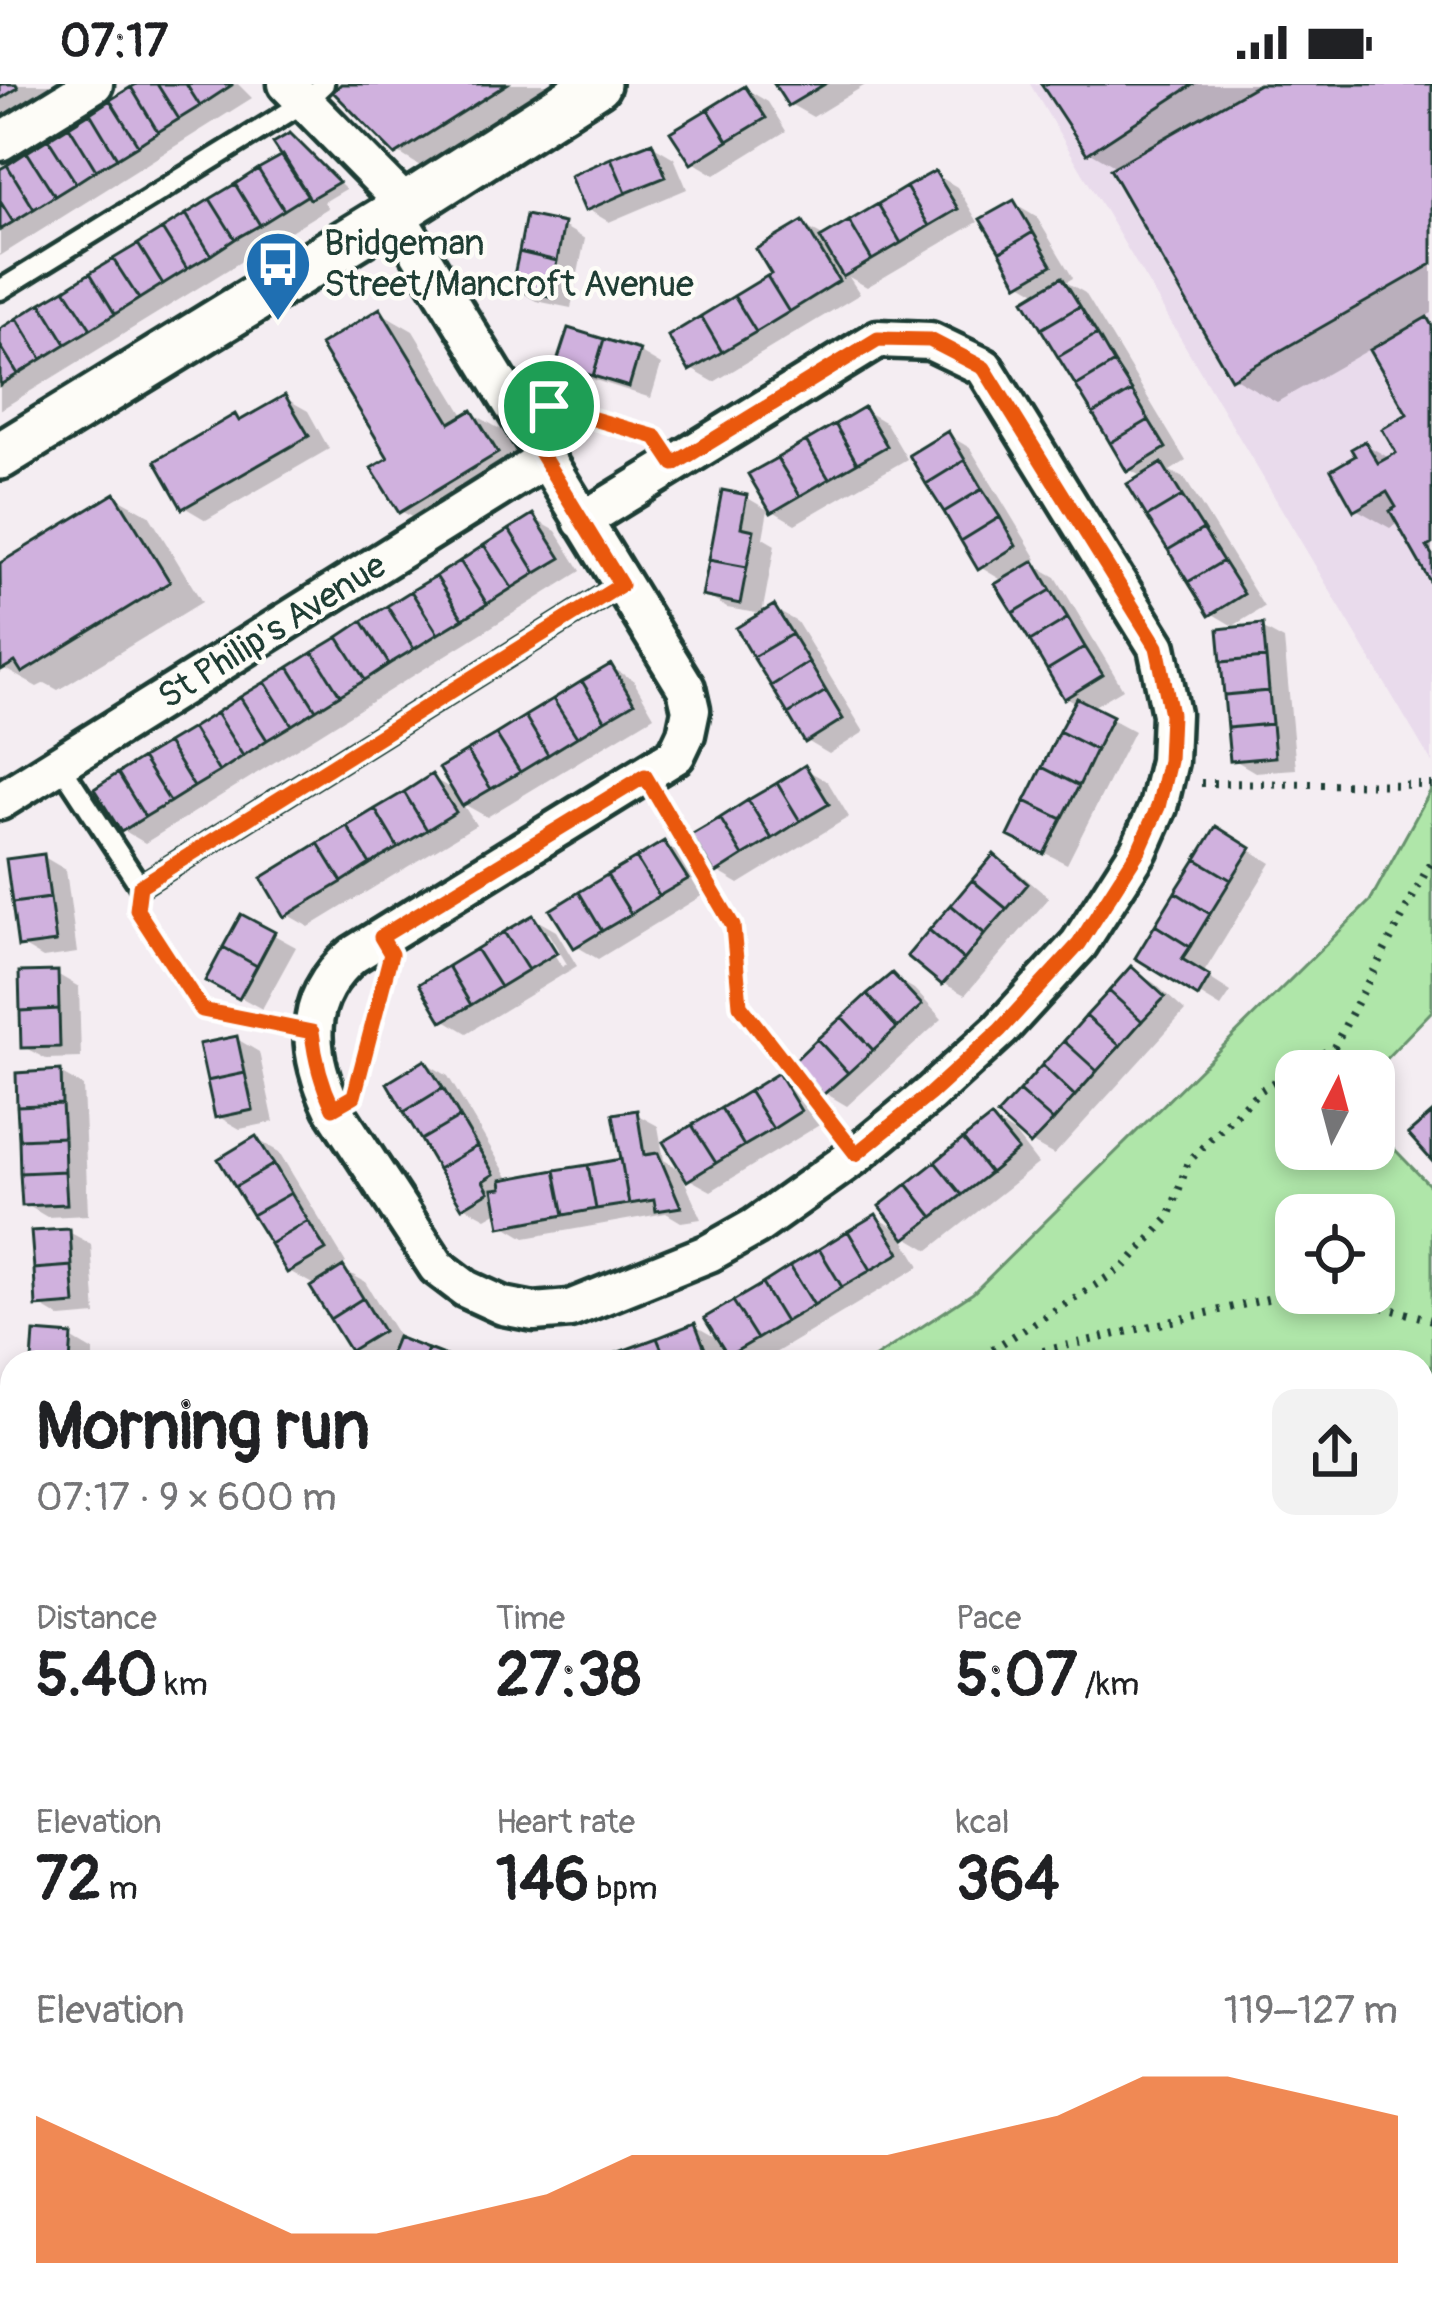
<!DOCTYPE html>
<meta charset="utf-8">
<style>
:root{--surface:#fff;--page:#f2f2f2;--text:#202124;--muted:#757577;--accent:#ea580c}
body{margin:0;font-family:Pangolin,sans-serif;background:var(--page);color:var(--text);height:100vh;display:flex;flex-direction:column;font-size:45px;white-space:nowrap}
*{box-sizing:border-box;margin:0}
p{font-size:39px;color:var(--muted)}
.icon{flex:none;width:66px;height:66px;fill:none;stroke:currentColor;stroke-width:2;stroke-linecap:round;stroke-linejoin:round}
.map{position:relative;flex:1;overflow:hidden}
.sheet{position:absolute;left:0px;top:1266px;width:1434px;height:972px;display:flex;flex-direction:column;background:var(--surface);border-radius:36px 36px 0 0;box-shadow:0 6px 18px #0003}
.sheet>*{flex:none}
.needle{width:78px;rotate:6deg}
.tools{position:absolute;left:1275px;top:966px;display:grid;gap:24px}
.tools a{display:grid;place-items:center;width:120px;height:120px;border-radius:24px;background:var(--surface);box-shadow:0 6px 18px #0003;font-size:60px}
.pin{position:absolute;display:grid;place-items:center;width:102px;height:102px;color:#fff;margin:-51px;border:6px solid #fff;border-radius:50%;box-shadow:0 3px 12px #0007}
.round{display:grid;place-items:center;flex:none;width:126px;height:126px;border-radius:24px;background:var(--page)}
.summary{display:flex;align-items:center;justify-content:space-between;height:204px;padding:0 36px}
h1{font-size:66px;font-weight:700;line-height:90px}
.metrics{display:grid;grid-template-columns:repeat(3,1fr);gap:18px;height:204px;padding:12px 36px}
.metrics div{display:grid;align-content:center}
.metrics b{font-size:60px;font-weight:700}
.metrics small{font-size:33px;font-weight:400}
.metrics p{font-size:33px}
.chart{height:336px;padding:24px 36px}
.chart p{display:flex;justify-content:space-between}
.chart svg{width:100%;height:216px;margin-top:12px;fill:var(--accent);opacity:.7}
.status{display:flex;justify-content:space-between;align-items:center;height:84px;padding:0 60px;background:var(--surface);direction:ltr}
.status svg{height:33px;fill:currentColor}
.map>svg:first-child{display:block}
.built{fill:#e9dbec}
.green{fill:#afe6a9;stroke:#67926e;stroke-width:3;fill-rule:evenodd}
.shadow{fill:#0003;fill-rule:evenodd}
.building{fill:#d0b1de;stroke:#1f3d34;stroke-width:3}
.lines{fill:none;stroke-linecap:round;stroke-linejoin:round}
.service-casing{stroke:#1f3d34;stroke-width:27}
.minor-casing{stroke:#1f3d34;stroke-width:45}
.tertiary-casing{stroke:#1f3d34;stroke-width:54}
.path{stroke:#1f3d34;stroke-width:8;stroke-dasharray:3 9;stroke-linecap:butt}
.service{stroke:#fdfcf7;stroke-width:18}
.minor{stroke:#fdfcf7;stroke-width:36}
.tertiary{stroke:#fdfcf7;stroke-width:45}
.route-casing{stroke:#fff;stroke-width:24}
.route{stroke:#ea580c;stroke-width:15}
.labels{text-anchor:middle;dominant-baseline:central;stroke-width:9;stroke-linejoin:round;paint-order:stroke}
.poi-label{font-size:36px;fill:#1f3d34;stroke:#fdfcf7;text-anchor:start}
.street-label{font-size:36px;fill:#1f3d34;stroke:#fdfcf7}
</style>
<div class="status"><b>07:17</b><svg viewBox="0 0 49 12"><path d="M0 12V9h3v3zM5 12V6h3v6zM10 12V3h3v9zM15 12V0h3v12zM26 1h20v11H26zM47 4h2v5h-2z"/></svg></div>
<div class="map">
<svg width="1432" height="2238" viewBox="0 0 1432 2238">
<rect width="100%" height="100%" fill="#f4edf2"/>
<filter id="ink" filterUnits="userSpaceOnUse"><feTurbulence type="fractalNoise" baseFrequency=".00833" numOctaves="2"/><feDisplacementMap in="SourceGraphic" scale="24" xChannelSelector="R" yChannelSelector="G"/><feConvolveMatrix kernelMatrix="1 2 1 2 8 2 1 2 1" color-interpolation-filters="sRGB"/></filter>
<g filter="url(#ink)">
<path class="built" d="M1030 0H1432V679Z"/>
<path class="green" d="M1432 704V927L1374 987H1296V1065H1374V1044L1432 1104V1463L1422 1467V1278H868L973 1209 1370 817ZM1374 1131V1209H1296V1131Z"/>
<path class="shadow" d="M0 0H66L0 41Z
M143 0H238L252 14 0 172V89Z
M346 0H547L540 7 547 14 430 88 397 68Z
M778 0H867L813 33 790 20Z
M1045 0H1255L1258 4 1265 0H1432V229L1423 234 1432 240V495L1400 438 1390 444 1356 425 1359 374 1365 360 1391 375 1400 371 1411 332 1372 264 1277 318 1233 293 1118 84 1089 67Z
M746 5 768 18 786 47 715 91 693 78Z
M290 53 301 59 346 105 324 118 328 124 0 326V248L286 72Z
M652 61 674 74 687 105 609 138 587 125Z
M935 90 957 103 978 138 867 203 849 193 860 210 714 298 691 285 775 191 803 141 826 154Z
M1014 119 1036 132 1073 194 1066 198 1085 209 1186 377 1170 387 1185 395 1264 523 1233 542 1211 529 1144 394 1130 386 1040 210 1021 199Z
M563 142 585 155 571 224 536 217 514 204Z
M380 228 413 247 465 333 472 329 505 348 529 389 434 446 401 427 393 375Z
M639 268 661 281 651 314 582 292 560 279Z
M285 314 308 327 329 365 206 436 184 423 235 334 243 338Z
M864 326 886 339 907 375 795 440 773 427Z
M948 351 970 364 1037 475 1031 479 1056 493 1123 605 1091 624 1134 647 1067 780 1033 763 1077 619 1066 613 1005 498 980 483Z
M115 412 149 431 202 518 58 606 45 599 37 603 3 584 0 579V483Z
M746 413 768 426 763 454 775 461 762 530 727 524 705 511Z
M533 434 556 447 581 487 145 759 123 746Z
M774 525 797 538 864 648 829 670 807 657Z
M1262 544 1284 556 1296 685 1255 688 1233 675Z
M611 583 633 596 654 632 487 733 462 719 476 741 309 843 286 830 432 694 457 708Z
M805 685 828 698 849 733 739 800 717 787Z
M1217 746 1271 779 1203 890 1231 908 1221 923 1139 873Z
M664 760 686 773 708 808 598 875 576 862Z
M44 773 66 786 77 869 43 874 21 861Z
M995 774 1017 787 1049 814 965 911 943 899Z
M243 834 296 863 262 925 209 896Z
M533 834 556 847 577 882 467 949 445 936ZM541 849H548L567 880 562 883Z
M1132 886 1154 899 1185 927 1054 1071 1032 1059Z
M57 890 79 903 81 974 46 975 24 963Z
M892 892 914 905 942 935 847 1022 825 1009Z
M237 955 259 968 274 1038 240 1045 217 1032Z
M426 979 448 992 511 1098 624 1078 636 1030 658 1042 664 1076 685 1089 778 993 800 1006 821 1040 711 1107 682 1091 701 1135 681 1138 666 1129 525 1154 503 1141 500 1126 486 1134 464 1122Z
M60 989 83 1002 88 1131 47 1133 25 1120Z
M992 1036 1014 1049 1038 1080 929 1166 900 1149 920 1182 760 1278H744L730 1270 876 1133 904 1149Z
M256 1055 279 1068 346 1179 339 1183 365 1198 402 1258 455 1278H391L396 1264 375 1277 352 1265 316 1202 289 1187Z
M69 1148 91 1160 96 1231 61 1234 39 1221Z
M695 1242 720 1256 726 1278H601Z
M71 1254 93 1267V1278H35Z
M1422 1740H1432V1802H1422Z
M1185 2226H1258L1257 2238H1185Z
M1364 2226H1400L1419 2238H1364Z
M76 2228 647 2237 648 2238H76Z
M722 2236 850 2238H722Z"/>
<path class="building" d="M0 0H16L18 4 0 15Z
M137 0H157L179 35 158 48 131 3Z
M157 0H186L200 22 179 35Z
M186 0H232V1L200 22Z
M341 0H507L395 71 333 8Z
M774 0H825L788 22Z
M1041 0H1194L1087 70Z
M1259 0H1432V180L1231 295 1110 85Z
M745 2 766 34 728 57 708 25Z
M131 3 158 48 138 61 110 16Z
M110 16 138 61 117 74 90 29Z
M708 25 728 57 691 80 670 48Z
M90 29 117 74 96 86 69 42Z
M69 42 96 86 76 99 48 55Z
M290 49 339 98 310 115 273 59Z
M48 55 76 99 55 112 27 68Z
M652 58 666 93 626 109 611 74Z
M27 68 55 112 34 125 7 81Z
M283 71 308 111 284 126 258 85Z
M611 74 626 109 585 127 570 92Z
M7 81 34 125 13 138 0 117V85Z
M258 85 284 126 260 141 235 100Z
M935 87 958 125 929 142 906 103Z
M235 100 260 141 235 155 210 115Z
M906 103 929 142 901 159 878 120Z
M210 115 235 155 211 171 186 130Z
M1014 116 1033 148 1000 168 980 135Z
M0 117 13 138 0 146Z
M878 120 901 159 872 176 849 137Z
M186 130 211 171 187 185 162 145Z
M526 131 564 139 557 177 519 168Z
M803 137 839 197 789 228 767 192 771 190 756 165Z
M849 137 872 176 843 193 820 154Z
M162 145 187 185 163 200 138 160Z
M1033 148 1052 181 1018 201 1000 168Z
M138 160 163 200 139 215 113 175Z
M519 168 557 177 549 213 511 205Z
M113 175 139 215 115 230 90 189Z
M90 189 115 230 91 245 65 205Z
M767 192 789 228 756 248 734 212Z
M1062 193 1080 222 1041 245 1024 216Z
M65 205 91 245 66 260 41 219Z
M734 212 756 248 722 268 701 232Z
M41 219 66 260 42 275 17 234Z
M1080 222 1097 250 1058 273 1041 245Z
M380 224 450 339 472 326 498 369 399 429 371 384 388 374 320 261Z
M701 232 722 268 689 287 668 252Z
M1427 233 1432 242V460L1427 463 1432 471V501L1390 427 1396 423 1387 408 1354 427 1331 386 1355 372 1351 365 1365 357 1378 379 1396 369 1382 345 1407 330 1370 266Z
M17 234 42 275 18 290 0 261V245Z
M568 244 604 255 593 292 556 281Z
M1097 250 1114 279 1076 302 1058 273Z
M604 255 640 266 629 303 593 292Z
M0 261 18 290 0 301Z
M1114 279 1132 307 1093 330 1076 302Z
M1132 307 1149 336 1110 359 1093 330Z
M285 311 309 352 182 425 155 377 235 330 239 337Z
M864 323 887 362 857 379 835 340Z
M1149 336 1166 364 1127 388 1110 359Z
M835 340 857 379 829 395 806 357Z
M948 347 965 376 926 400 909 371Z
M806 357 829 395 800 412 777 374Z
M777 374 800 412 771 429 748 390Z
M965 376 982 405 944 428 926 400Z
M1162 379 1182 412 1147 433 1127 400Z
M982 405 1000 433 961 457 944 428Z
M722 406 747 411 741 443 754 446 747 483 709 476Z
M115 409 170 498 22 589 15 578 1 586 0 479Z
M1182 412 1203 445 1168 466 1147 433Z
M533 430 561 474 536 489 509 445Z
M1000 433 1016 462 978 486 961 457Z
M509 445 536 489 512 504 484 461Z
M1203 445 1223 477 1188 498 1168 466Z
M484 461 512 504 487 520 460 477Z
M709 476 747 483 740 520 702 512Z
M460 477 487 520 463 535 436 492Z
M1034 477 1051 506 1013 529 995 500Z
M1223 477 1244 510 1209 532 1188 498Z
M436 492 463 535 438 550 411 507Z
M1051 506 1068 534 1030 557 1013 529Z
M411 507 438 550 414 565 387 522Z
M774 521 792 550 753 573 736 544Z
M387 522 414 565 389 580 362 537Z
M1068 534 1085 563 1047 586 1030 557Z
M362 537 389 580 365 596 338 553Z
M1263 540 1266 574 1221 578 1218 545Z
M792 550 809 578 771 602 753 573Z
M338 553 365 596 340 611 313 568Z
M1085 563 1103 591 1064 615 1047 586Z
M313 568 340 611 316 626 289 583Z
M1266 574 1269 607 1224 611 1221 578Z
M809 578 826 607 788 630 771 602Z
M611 580 634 619 605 636 582 597Z
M289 583 316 626 292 641 265 598Z
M582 597 605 636 577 653 553 615Z
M265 598 292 641 267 656 240 613Z
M826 607 843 635 805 659 788 630Z
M1269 607 1272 640 1227 644 1224 611Z
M240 613 267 656 243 672 216 629Z
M1077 614 1113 632 1096 666 1059 647Z
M553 615 577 653 548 671 525 632Z
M216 629 243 672 219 688 192 644Z
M525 632 548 671 520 688 496 650Z
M1272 640 1275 673 1230 677 1227 644Z
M192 644 219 688 194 703 167 659Z
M1059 647 1096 666 1079 702 1042 683Z
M496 650 520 688 491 705 467 667Z
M167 659 194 703 170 718 142 674Z
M467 667 491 705 462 722 439 684Z
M142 674 170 718 145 733 118 689Z
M805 681 829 720 800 737 777 699Z
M1042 683 1079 702 1062 735 1025 717Z
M118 689 145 733 121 748 94 705Z
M432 690 456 728 427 746 404 708Z
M777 699 800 737 772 755 748 716Z
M404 708 427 746 398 764 375 725Z
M748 716 772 755 743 772 720 734Z
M1025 717 1062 735 1044 770 1008 752Z
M375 725 398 764 370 780 347 742Z
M720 734 743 772 715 790 691 751Z
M347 742 370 780 342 798 318 759Z
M1216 742 1251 764 1231 796 1196 775Z
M664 757 688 795 659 812 636 774Z
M318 759 342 798 284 833 261 794Z
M44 770 50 814 12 819 6 775Z
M994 770 1028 800 1007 825 972 796Z
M636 774 659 812 631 830 607 791Z
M1196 775 1231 796 1210 830 1175 808Z
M607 791 631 830 602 847 579 808Z
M972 796 1007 825 985 850 951 821Z
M579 808 602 847 574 864 550 826Z
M1175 808 1210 830 1190 863 1155 841Z
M50 814 56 858 18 863 12 819Z
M951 821 985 850 964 876 929 846Z
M241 830 275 848 257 882 223 863Z
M533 831 557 869 528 886 504 848Z
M1155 841 1190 863 1182 875 1210 892 1198 913 1135 874Z
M929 846 964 876 942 901 907 872Z
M504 848 528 886 500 903 476 865Z
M223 863 257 882 239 915 205 897Z
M476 865 500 903 471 921 448 882Z
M448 882 471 921 442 938 419 900Z
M1131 882 1165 913 1142 937 1109 907Z
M58 887 59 925 20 927 19 888Z
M892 889 922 921 897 944 867 910Z
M1109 907 1142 937 1120 962 1086 932Z
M867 910 897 944 873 966 842 933Z
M59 925 60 963 21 964 20 927Z
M1086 932 1120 962 1097 987 1064 957Z
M842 933 873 966 848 989 817 955Z
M237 952 245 989 207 997 199 960Z
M817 955 848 989 823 1011 793 978Z
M1064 957 1097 987 1075 1012 1042 981Z
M425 976 443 1004 404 1028 387 999Z
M1042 981 1075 1012 1053 1037 1019 1007Z
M61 986 62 1020 17 1022 16 989Z
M245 989 253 1026 215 1034 207 997Z
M778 989 801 1027 773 1045 749 1007Z
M443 1004 460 1033 421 1056 404 1028Z
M749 1007 773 1045 744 1062 721 1024Z
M1019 1007 1053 1037 1030 1061 997 1031Z
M62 1020 64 1053 19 1055 17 1022Z
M721 1024 744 1062 716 1079 692 1041Z
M637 1026 644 1071 658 1069 681 1123 656 1127 654 1116 629 1120 613 1030Z
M1432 1029V1077L1408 1050Z
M460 1033 477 1062 438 1085 421 1056Z
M991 1033 1018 1066 990 1089 963 1055Z
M692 1041 716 1079 687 1097 663 1058Z
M256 1052 274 1080 235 1103 218 1075Z
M64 1053 65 1087 20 1089 19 1055Z
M963 1055 990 1089 962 1111 935 1078Z
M477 1062 494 1090 483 1097 489 1108 462 1124 438 1085Z
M621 1075 629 1120 596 1125 588 1081Z
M935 1078 962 1111 933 1133 907 1100Z
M274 1080 291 1109 252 1131 235 1103Z
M588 1081 596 1125 564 1131 555 1086Z
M555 1086 564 1131 500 1143 493 1105 502 1104 501 1096Z
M65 1087 67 1120 22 1122 20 1089Z
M907 1100 933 1133 905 1155 879 1122Z
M291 1109 308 1137 270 1160 252 1131Z
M876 1130 900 1169 871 1186 848 1147Z
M308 1137 326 1166 287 1189 270 1160Z
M70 1145 72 1182 34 1185 31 1147Z
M848 1147 871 1186 842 1203 819 1165Z
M819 1165 842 1203 814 1221 790 1182Z
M72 1182 75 1220 36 1223 34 1185Z
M343 1182 363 1214 330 1235 310 1203Z
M790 1182 814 1221 785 1238 762 1200Z
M762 1200 785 1238 757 1255 733 1217Z
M363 1214 383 1247 350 1267 330 1235Z
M733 1217 757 1255 728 1272 704 1234Z
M695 1239 710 1278H667L657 1254Z
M34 1248 72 1251 70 1278H32Z
M397 1253 428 1265 423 1278H387Z
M657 1254 667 1278H622L619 1268Z
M428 1265 459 1277V1278H423Z
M619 1268 622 1278H593Z
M1422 1737H1432V1791H1422Z
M1422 1904H1432V1958H1422Z
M1422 2092 1429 2093 1427 2148H1422Z
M1429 2093H1432V2149L1427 2148Z
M73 2226H102V2238H73Z
M102 2226H131V2238H102Z
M131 2226 160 2227V2238H131Z
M1182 2226H1236V2238H1181Z
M1361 2226H1397V2238H1361Z
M160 2227H188V2238H160Z
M188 2227 217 2228V2238H188Z
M217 2228H245V2238H217Z
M245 2228 274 2229V2238H245Z
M274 2229H303V2238H274Z
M303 2229H332V2238H303Z
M332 2229 361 2230V2238H332Z
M361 2230H389V2238H361Z
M389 2230H418V2238H389Z
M418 2230 447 2231V2238H418Z
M447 2231H475V2238H447Z
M475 2231 504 2232V2238H475Z
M504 2232 533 2233V2238H504Z
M533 2233H562V2238H533Z
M719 2233H759V2238H719Z"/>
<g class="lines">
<defs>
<path id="service" d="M0 206 305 18 324 0
M60 680 140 802 621 501
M999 2226V2238
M59 2238V2226
M692 2238V2226"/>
<path id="minor" d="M287 0 406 121
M0 58 94 0
M395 129 686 604 691 626 686 650 676 671 353 871C302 914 306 968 333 1024L437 1183 466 1205 503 1222 534 1228 570 1225 709 1169 755 1143 856 1071 930 1010 1000 946 1079 860 1139 766 1158 723 1169 677 1171 630 1157 563 984 283 930 257 878 255 582 437
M0 717 544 376
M0 1437 12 1436
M1422 1587 1432 1616
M1422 1846H1432
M1422 2187H1432
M1320 2238V2226"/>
<path id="tertiary" d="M0 372 395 129 597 0
M0 2224 2 2238"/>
</defs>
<use href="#service" class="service-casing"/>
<use href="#minor" class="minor-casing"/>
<use href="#tertiary" class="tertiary-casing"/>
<path class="path" d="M561 326 650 351
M1201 699 1432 701
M661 719 733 842 739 921 834 1042
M139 827 202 926 278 941
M359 993 385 892
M972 1278 1124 1183 1169 1134 1188 1078 1259 1007 1334 963 1432 776
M996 1278 1289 1210 1329 1209 1432 1236"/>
<use href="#service" class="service"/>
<use href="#minor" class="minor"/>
<use href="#tertiary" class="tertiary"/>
</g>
</g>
<g class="lines" filter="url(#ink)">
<defs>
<path id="route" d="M878 255 930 256 984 284 1157 563 1171 630 1169 677 1158 723 1139 766 1079 860 1000 946 930 1010 856 1070 740 921 733 842 645 692 381 853 391 870 354 1012 333 1024C321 999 315 976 312 948L202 926 137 826 140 802 621 501 521 337 549 322 656 353 674 380Z"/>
</defs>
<use href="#route" class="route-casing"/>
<use href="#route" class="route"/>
</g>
<defs>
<symbol id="bus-pin" viewBox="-11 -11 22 30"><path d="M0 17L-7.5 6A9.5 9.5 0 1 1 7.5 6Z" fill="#1f6fb2" stroke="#fdfcf7"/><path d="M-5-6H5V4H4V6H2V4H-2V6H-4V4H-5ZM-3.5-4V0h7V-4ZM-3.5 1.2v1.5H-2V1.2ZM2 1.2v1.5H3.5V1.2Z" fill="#fff"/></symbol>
</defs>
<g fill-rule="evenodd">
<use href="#bus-pin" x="240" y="142" width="76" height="104"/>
</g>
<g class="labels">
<g class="poi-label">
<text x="324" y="159">Bridgeman<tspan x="324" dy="41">Street/Mancroft Avenue</tspan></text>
</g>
<g class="street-label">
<text transform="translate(272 547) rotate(-32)">St Philip's Avenue</text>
</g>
</g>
</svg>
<div class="tools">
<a><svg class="needle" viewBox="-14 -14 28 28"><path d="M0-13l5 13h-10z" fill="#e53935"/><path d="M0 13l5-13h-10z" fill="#757577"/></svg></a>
<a><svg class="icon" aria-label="locate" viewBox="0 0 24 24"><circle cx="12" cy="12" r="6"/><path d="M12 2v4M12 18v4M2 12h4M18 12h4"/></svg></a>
</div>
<div class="pin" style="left:549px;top:322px;background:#1e9e55"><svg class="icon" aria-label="arrive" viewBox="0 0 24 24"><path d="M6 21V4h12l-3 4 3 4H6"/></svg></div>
<section class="sheet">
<div class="summary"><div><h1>Morning run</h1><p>07:17 · 9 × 600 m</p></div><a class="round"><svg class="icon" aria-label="share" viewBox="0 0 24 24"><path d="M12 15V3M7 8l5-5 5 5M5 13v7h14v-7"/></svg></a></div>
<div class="metrics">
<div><p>Distance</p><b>5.40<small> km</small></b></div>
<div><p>Time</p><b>27:38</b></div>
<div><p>Pace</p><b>5:07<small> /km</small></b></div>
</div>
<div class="metrics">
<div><p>Elevation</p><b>72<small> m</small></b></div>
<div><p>Heart rate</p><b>146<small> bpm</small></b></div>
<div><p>kcal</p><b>364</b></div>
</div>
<div class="chart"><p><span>Elevation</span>119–127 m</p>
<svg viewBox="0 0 160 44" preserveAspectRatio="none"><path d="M0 44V14L10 22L20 30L30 38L40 38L50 34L60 30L70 22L80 22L90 22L100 22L110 18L120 14L130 6L140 6L150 10L160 14V44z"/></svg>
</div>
</section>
</div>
